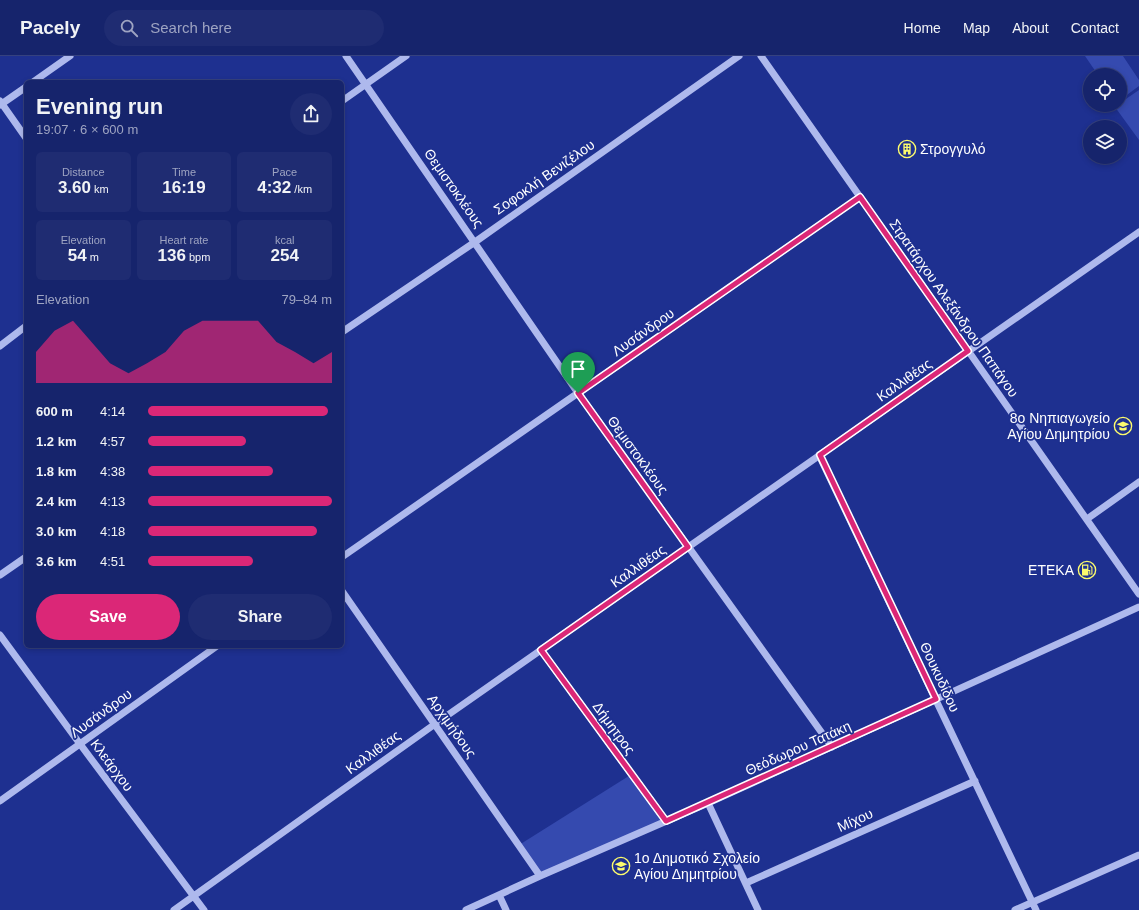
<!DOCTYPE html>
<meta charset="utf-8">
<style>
:root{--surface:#16246c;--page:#1f2c72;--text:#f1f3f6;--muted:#9ea4c2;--line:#35417f;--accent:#db2777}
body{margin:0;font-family:Helvetica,sans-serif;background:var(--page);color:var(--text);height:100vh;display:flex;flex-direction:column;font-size:15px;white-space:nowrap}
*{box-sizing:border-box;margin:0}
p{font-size:13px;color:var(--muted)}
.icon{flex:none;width:22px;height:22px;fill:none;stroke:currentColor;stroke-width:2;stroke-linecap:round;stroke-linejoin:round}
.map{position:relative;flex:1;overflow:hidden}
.drawer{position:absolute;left:24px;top:24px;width:320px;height:568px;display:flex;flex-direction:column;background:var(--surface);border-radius:6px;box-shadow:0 2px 6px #0003,0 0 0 1px var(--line)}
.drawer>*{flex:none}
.controls{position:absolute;left:1083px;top:12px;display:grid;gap:8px}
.controls a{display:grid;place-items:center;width:44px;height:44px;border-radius:50%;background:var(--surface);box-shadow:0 2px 6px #0003,0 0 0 1px var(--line);font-size:20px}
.pin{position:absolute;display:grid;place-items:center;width:34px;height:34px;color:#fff;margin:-41px -17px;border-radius:50% 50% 50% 0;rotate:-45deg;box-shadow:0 0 4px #0007}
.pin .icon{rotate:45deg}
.round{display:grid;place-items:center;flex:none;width:42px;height:42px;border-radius:21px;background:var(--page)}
.summary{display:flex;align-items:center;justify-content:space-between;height:68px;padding:0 12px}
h1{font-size:22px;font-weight:600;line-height:30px}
.metrics{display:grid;grid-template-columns:repeat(3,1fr);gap:6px;height:68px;padding:4px 12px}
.metrics div{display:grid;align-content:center;border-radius:6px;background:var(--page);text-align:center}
.metrics b{font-size:17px;font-weight:600}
.metrics small{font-size:11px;font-weight:400}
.metrics p{font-size:11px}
.chart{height:112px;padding:8px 12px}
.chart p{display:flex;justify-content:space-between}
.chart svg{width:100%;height:72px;margin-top:4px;fill:var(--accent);opacity:.7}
.button{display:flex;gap:8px;margin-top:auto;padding:8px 12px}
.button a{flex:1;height:46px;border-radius:24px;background:var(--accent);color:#fff;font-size:16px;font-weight:600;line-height:46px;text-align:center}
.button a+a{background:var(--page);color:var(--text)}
ul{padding:0 12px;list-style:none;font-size:13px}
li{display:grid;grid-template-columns:64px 48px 1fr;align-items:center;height:30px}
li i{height:10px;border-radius:5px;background:var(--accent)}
header{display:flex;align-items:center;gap:24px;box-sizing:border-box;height:56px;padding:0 20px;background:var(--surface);border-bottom:1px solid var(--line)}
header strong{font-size:19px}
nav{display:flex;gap:22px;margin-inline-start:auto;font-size:14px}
.search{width:280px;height:36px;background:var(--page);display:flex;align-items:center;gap:10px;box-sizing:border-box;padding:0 14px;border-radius:22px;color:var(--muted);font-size:15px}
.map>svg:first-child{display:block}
.green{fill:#354aaf}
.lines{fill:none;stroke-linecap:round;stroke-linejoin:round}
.minor{stroke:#aeb9ed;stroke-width:7}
.route-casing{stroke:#fff;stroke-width:8}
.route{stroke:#db2777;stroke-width:5}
.labels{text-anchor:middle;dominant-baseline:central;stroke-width:3.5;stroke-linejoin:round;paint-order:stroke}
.poi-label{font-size:14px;fill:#fff;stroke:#1e3090;text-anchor:start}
.street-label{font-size:14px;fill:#fff;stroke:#1e3090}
</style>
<header>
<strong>Pacely</strong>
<div class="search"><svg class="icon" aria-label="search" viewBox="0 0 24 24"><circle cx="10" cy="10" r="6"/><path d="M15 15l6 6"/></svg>Search here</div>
<nav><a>Home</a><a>Map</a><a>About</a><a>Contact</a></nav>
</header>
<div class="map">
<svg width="1139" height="854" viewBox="0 0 1139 854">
<rect width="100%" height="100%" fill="#1e3090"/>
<path class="green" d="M1085 0H1123L1139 24V30L1120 44V19H1098Z
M1139 34V84L1115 51 1120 49V47Z
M632 718 666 765 540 820 519 789Z"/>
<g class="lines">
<path class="minor" d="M346 0 578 337 832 691
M761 0 1139 538
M33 26 70 0
M0 45 26 82
M342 45 406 0
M0 49 26 31
M342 276 475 186 739 0
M0 290 26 270
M819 399 1036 854
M1087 463 1139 426
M342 501 860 141
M0 519 26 501
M342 535 540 820
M0 579 80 688 204 854
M541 594 666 765
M0 745 217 590
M708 747 758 854
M746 827 975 725
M499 839 506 854
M174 854 435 668 1139 176
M466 854 540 820 708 747 1139 551
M1015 854 1139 799"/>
</g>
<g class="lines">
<defs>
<path id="route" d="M860 141 968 295 820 399 936 643 666 765 541 594 688 491 578 337Z"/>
</defs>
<use href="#route" class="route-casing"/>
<use href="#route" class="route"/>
</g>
<defs>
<symbol id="building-ring" viewBox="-11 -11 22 22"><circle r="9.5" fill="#1e3090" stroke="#fcfb6d" stroke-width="1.5"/><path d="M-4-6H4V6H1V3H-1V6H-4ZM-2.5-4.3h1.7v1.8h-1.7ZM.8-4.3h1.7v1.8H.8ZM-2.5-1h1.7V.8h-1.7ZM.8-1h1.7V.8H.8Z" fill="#fcfb6d"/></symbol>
<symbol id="school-ring" viewBox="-11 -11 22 22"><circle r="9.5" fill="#1e3090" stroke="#fcfb6d" stroke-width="1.5"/><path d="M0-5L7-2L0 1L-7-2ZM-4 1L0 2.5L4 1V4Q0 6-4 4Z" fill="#fcfb6d"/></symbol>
<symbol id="fuel-ring" viewBox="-11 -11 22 22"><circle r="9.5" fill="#1e3090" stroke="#fcfb6d" stroke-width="1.5"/><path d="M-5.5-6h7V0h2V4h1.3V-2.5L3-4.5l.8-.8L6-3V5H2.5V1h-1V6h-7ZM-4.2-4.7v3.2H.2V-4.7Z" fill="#fcfb6d"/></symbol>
</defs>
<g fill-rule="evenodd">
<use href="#building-ring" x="897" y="83" width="20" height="20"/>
<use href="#school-ring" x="1113" y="360" width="20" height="20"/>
<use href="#fuel-ring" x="1077" y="504" width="20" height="20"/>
<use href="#school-ring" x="611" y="800" width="20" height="20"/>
</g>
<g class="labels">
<g class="poi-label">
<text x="920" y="93">Στρογγυλό</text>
<text x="1110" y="362" text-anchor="end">8ο Νηπιαγωγείο<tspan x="1110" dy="16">Αγίου Δημητρίου</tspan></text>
<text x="1074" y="514" text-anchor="end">ΕΤΕΚΑ</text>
<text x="634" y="802">1ο Δημοτικό Σχολείο<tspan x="634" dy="16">Αγίου Δημητρίου</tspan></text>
</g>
<g class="street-label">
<text transform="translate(544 121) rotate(-35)">Σοφοκλή Βενιζέλου</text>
<text transform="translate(454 132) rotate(55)">Θεμιστοκλέους</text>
<text transform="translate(954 252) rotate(55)">Στρατάρχου Αλεξάνδρου Παπάγου</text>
<text transform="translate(643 276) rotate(-35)">Λυσάνδρου</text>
<text transform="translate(904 324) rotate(-35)">Καλλιθέας</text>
<text transform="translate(638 399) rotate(54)">Θεμιστοκλέους</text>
<text transform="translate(638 510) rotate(-35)">Καλλιθέας</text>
<text transform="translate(940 621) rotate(65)">Θουκυδίδου</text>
<text transform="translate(101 657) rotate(-36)">Λυσάνδρου</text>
<text transform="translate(452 670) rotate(55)">Αρχιμήδους</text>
<text transform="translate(614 672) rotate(54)">Δήμητρος</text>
<text transform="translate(798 692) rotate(-24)">Θεόδωρου Τατάκη</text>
<text transform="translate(373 696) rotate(-36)">Καλλιθέας</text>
<text transform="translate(112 709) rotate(53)">Κλεάρχου</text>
<text transform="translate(855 764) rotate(-24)">Μίχου</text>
</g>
</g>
</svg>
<div class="controls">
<a><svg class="icon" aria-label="locate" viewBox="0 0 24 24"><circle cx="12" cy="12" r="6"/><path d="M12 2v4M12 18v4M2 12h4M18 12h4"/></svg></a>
<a><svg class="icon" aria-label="layers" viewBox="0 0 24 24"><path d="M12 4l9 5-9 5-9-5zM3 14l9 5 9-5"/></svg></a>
</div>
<div class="pin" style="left:578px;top:337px;background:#1e9e55"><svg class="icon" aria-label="arrive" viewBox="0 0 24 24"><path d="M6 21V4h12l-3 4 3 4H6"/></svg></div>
<section class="drawer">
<div class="summary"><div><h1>Evening run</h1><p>19:07 · 6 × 600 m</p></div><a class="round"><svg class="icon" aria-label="share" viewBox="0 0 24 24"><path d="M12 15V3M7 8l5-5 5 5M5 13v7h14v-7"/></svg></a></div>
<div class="metrics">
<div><p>Distance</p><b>3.60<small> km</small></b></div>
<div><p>Time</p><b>16:19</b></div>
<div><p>Pace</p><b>4:32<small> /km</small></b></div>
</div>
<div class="metrics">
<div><p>Elevation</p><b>54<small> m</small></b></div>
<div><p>Heart rate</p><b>136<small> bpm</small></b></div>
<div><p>kcal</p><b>254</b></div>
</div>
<div class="chart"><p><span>Elevation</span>79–84 m</p>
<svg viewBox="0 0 160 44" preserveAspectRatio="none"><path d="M0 44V25L10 12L20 6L30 19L40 32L50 38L60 32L70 25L80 12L90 6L100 6L110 6L120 6L130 19L140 25L150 32L160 25V44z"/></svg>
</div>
<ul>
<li><b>600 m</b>4:14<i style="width:98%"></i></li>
<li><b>1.2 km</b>4:57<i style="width:53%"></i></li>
<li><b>1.8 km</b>4:38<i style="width:68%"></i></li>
<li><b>2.4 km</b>4:13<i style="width:100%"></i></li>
<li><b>3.0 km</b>4:18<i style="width:92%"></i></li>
<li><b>3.6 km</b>4:51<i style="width:57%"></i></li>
</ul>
<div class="button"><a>Save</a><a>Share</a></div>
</section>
</div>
